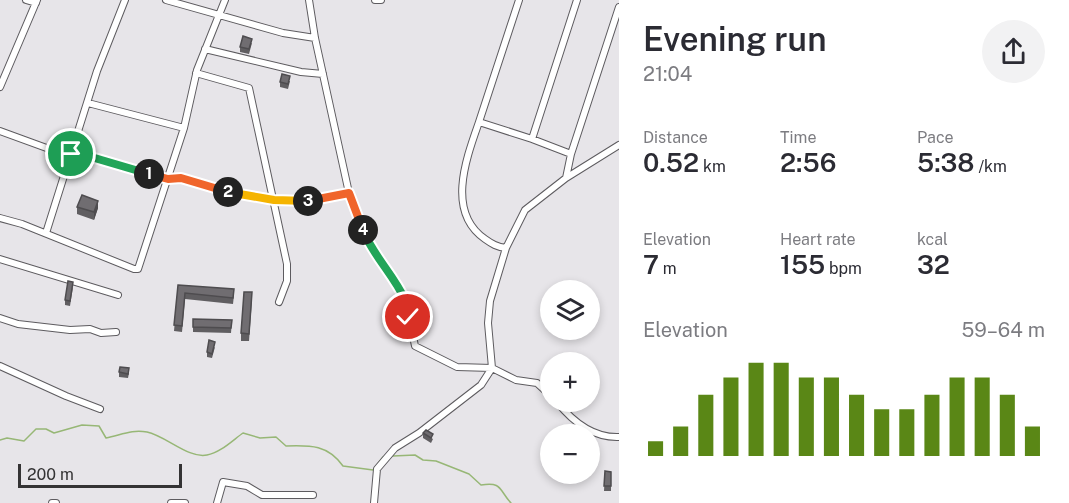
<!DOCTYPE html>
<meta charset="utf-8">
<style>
:root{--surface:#fff;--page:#f2f2f3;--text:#2b2b33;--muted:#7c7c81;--accent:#5a8716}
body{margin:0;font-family:"Public Sans",sans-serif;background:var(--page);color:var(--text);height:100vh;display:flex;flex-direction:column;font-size:22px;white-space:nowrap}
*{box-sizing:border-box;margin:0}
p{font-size:20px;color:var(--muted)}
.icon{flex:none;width:33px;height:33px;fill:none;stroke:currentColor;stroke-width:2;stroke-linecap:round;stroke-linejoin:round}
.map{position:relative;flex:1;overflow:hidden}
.side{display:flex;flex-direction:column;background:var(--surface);width:450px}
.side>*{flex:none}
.buttons{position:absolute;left:540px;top:280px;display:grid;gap:12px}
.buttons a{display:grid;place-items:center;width:60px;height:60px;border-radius:50%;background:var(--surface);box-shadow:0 3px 9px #0003;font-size:30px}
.scale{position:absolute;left:18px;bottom:15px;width:164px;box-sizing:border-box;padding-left:6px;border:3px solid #343334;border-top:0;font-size:16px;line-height:21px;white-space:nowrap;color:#343334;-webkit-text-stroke:4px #e7e5e9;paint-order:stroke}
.pin{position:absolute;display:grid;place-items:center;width:51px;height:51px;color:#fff;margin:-26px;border:3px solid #fff;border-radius:50%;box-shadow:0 2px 6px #0007}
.km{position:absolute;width:30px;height:30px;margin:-15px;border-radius:50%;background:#222;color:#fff;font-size:16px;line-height:30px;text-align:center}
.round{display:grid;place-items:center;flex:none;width:63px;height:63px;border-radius:32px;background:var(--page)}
.overview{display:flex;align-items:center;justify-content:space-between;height:102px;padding:0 24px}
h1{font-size:33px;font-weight:600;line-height:45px}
.metrics{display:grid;grid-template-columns:repeat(3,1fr);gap:9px;height:102px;padding:6px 24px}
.metrics div{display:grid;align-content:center}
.metrics b{font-size:26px;font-weight:600}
.metrics small{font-size:16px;font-weight:400}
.metrics p{font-size:16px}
.chart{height:168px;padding:12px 24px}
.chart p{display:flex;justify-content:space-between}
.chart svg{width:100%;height:108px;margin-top:6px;stroke:var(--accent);stroke-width:6}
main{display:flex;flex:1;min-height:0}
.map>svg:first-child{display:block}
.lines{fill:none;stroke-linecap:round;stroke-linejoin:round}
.stream{stroke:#97b776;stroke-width:1.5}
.street-casing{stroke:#5d5b5f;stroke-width:8}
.street{stroke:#fff;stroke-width:6}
.wall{fill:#605e61}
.shaded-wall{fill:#4e4c4f}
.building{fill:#706d71;stroke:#4e4c4f;stroke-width:1.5}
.split-1-casing{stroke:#fff;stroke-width:12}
.split-2-casing{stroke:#fff;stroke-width:12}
.split-3-casing{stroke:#fff;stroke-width:12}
.split-4-casing{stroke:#fff;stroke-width:12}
.split-5-casing{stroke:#fff;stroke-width:12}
.split-6-casing{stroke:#fff;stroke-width:12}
.split-1{stroke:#22a559;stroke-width:8}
.split-2{stroke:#f0652b;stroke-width:8}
.split-3{stroke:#f5b400;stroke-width:8}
.split-4{stroke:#f0652b;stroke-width:8}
.split-5{stroke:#22a559;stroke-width:8}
.split-6{stroke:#f5b400;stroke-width:8}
</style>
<main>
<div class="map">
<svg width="619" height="503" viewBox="0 0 619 503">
<rect width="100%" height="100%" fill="#e7e5e9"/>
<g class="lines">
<path class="stream" d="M0 440 7 438 24 441 36 429H46L54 433 82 425 99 426 106 438C121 435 132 429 147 432 166 436 189 459 207 455 220 453 233 440 243 433L260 438 276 437 286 446C311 445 328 445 343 466L373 470 383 457
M393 456 415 455 423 460 436 461 469 474 481 485C503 482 498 489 511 503"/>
<defs>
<path id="street" d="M26 0 36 3
M166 0 283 33 315 38
M309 0 315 38 349 193 366 238 382 265 400 289 406 302 415 346 457 367 492 368 516 380 537 383 550 395
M375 0H381
M519 0 479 122 532 139 577 0
M205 49 301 72 323 74
M196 73 249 88 287 264V281L279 302
M0 87 37 0
M88 103 184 128
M479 122C466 159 446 212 485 239 492 244 497 247 506 248L525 210 566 178 571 154
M0 131 63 154H81L168 179 181 178 237 194 274 200 312 201 349 193
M532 139 571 154 619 7
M566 178 619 145
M0 218 22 224 134 269H138L184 128 197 70 225 0
M46 233 97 71 125 0
M0 259 118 295
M0 318 18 324 70 330 90 329 101 333 116 332
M0 366 66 396 100 409
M557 402C573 422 593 438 619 437
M52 503H56
M171 503H185
M217 503 223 482 247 486 262 495H313
M374 503 377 469 395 448 419 433 481 385 492 368 488 323 490 301 506 248"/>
</defs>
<use href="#street" class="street-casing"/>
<use href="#street" class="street"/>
</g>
<path class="wall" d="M252 43 249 54 240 52V47Z
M290 81 288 89 280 87V82Z
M77 207 98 208 94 220 77 214Z
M178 285 234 295 233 304 185 299 182 332 174 331Z
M73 287 70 306 65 305V300Z
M252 300 249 341H241V333Z
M193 319 232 320 231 333 193 332Z
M215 347 212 358 207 357V352Z
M119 372 129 373 128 378 119 377Z
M423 433 433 439 431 443 423 438Z
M605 471 611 472V491H604Z"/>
<path class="shaded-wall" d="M98 201V208L94 220V212Z"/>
<path class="building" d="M243 36 252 39 249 49 240 47Z
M282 74 290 76 288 84 280 82Z
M82 195 98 201 94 212 77 207Z
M68 281 73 282 70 301 65 300Z
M178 285 234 289 233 298 185 293 182 326 174 325Z
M244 292H252L249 334 241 333Z
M193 319 232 320 231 328 193 327Z
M209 340 215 342 212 354 207 352Z
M120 367 129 368 128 374 119 372Z
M426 430 433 434 431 438 423 433Z
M605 471 611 472V486H604Z"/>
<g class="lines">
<defs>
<path id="split-1" d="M71 154H81L149 174"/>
<path id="split-2" d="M149 174 168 179 181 178 228 192"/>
<path id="split-3" d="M228 192 274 200 308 201"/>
<path id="split-4" d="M308 201 349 193 363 230"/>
<path id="split-5" d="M363 230C373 256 394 275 405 300"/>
<path id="split-6" d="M405 300 408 317"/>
</defs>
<use href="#split-1" class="split-1-casing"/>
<use href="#split-2" class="split-2-casing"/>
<use href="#split-3" class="split-3-casing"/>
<use href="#split-4" class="split-4-casing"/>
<use href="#split-5" class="split-5-casing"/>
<use href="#split-6" class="split-6-casing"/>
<use href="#split-1" class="split-1"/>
<use href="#split-2" class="split-2"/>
<use href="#split-3" class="split-3"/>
<use href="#split-4" class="split-4"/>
<use href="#split-5" class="split-5"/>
<use href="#split-6" class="split-6"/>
</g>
</svg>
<div class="buttons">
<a><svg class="icon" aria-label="layers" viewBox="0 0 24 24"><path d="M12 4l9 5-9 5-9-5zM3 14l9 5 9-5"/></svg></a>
<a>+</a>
<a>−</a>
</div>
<div class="scale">200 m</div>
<div class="pin" style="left:71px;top:154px;background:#1e9e55"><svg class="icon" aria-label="arrive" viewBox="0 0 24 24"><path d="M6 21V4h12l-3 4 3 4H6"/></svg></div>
<div class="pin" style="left:408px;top:317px;background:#d93025"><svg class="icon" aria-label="check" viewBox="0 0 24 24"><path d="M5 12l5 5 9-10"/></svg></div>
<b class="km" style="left:149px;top:174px">1</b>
<b class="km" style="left:228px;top:192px">2</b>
<b class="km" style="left:308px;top:201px">3</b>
<b class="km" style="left:363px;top:230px">4</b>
</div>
<section class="side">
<div class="overview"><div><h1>Evening run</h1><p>21:04</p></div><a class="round"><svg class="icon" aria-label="share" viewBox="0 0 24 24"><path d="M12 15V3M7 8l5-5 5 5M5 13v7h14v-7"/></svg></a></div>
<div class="metrics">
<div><p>Distance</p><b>0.52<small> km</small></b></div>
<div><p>Time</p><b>2:56</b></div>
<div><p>Pace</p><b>5:38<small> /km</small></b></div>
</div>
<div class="metrics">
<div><p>Elevation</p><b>7<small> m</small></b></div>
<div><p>Heart rate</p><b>155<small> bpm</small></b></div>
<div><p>kcal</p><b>32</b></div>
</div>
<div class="chart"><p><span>Elevation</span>59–64 m</p>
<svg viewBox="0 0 160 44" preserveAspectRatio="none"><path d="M5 44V38M15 44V32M25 44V19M35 44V12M45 44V6M55 44V6M65 44V12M75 44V12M85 44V19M95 44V25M105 44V25M115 44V19M125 44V12M135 44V12M145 44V19M155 44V32"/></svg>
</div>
</section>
</main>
